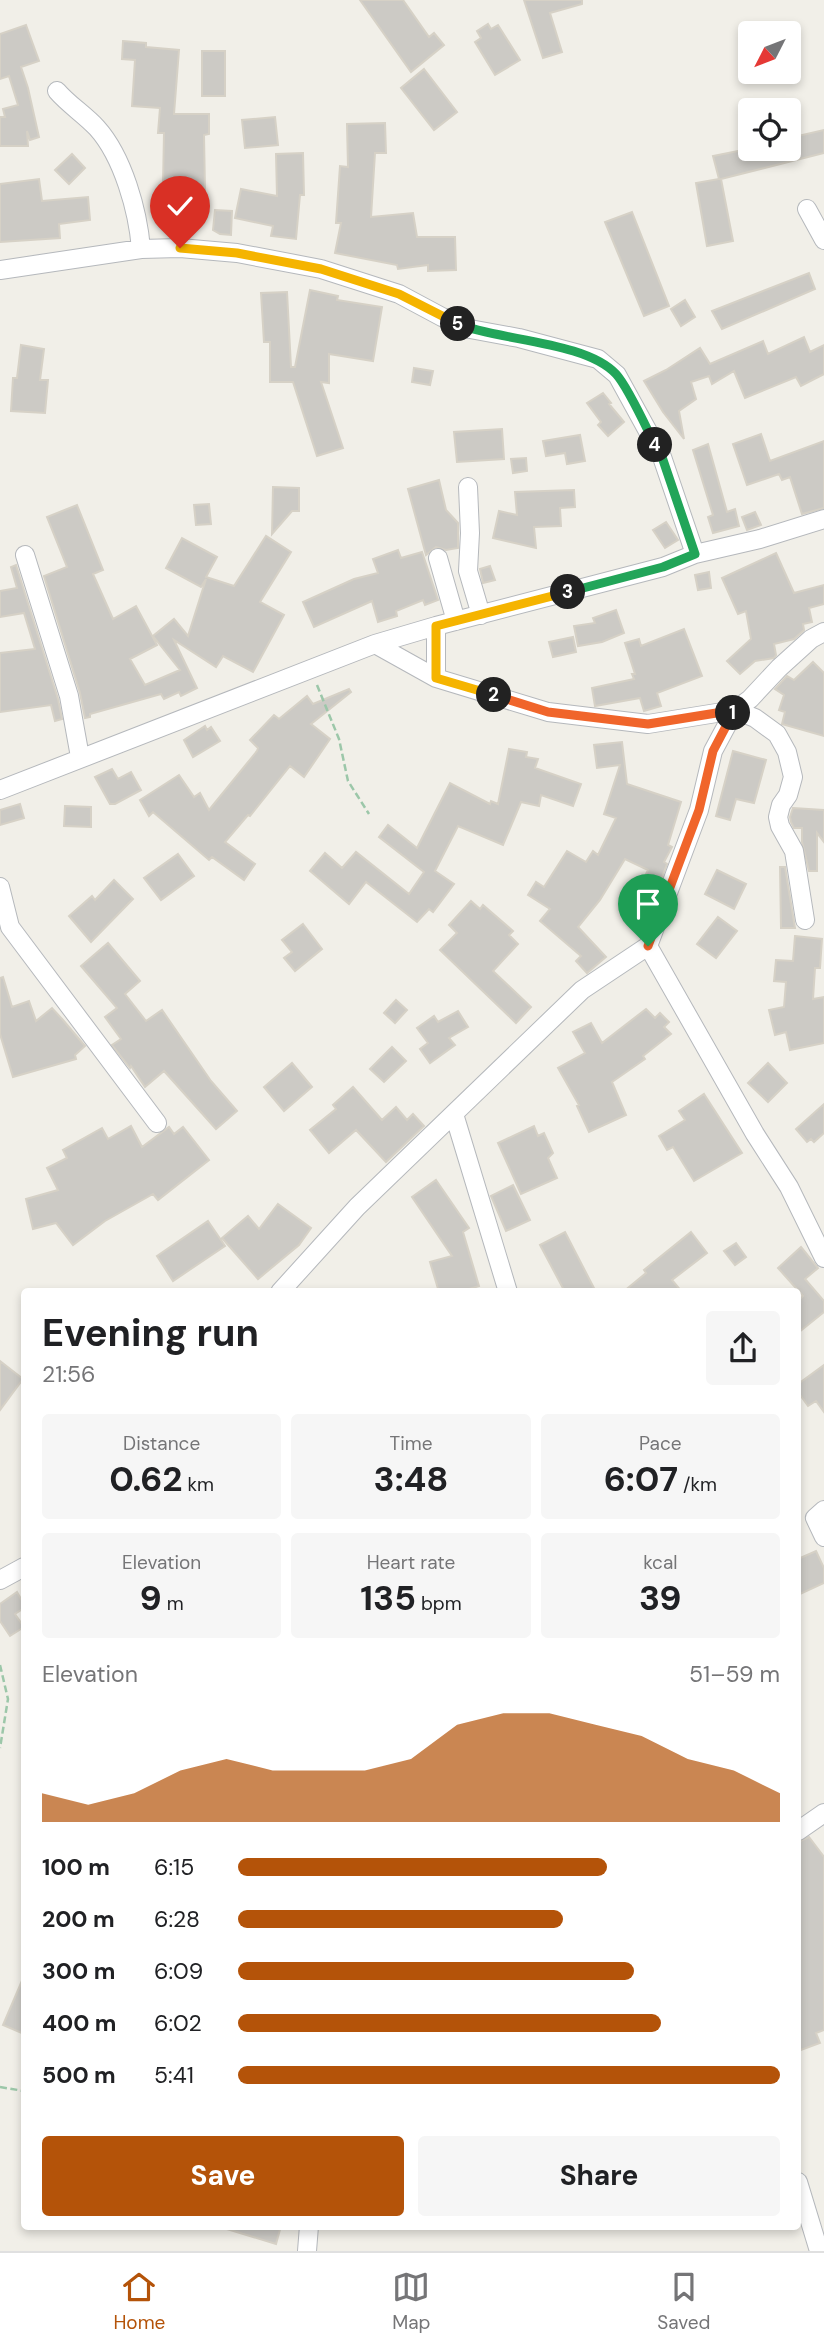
<!DOCTYPE html>
<meta charset="utf-8">
<style>
:root{--surface:#fff;--page:#f6f6f6;--text:#202124;--muted:#757577;--line:#e0e0e0;--accent:#b45309}
body{margin:0;font-family:"DM Sans",sans-serif;background:var(--page);color:var(--text);height:100vh;display:flex;flex-direction:column;font-size:26px;white-space:nowrap}
*{box-sizing:border-box;margin:0}
p{font-size:23px;color:var(--muted)}
.icon{flex:none;width:38px;height:38px;fill:none;stroke:currentColor;stroke-width:2;stroke-linecap:round;stroke-linejoin:round}
.map{position:relative;flex:1;overflow:hidden}
.sheet{position:absolute;left:21px;top:1288px;width:780px;height:942px;display:flex;flex-direction:column;background:var(--surface);border-radius:7px;box-shadow:0 4px 10px #0003}
.sheet>*{flex:none}
.needle{width:46px;rotate:228deg}
.buttons{position:absolute;left:738px;top:21px;display:grid;gap:14px}
.buttons a{display:grid;place-items:center;width:63px;height:63px;border-radius:7px;background:var(--surface);box-shadow:0 4px 10px #0003;font-size:35px}
.pin{position:absolute;display:grid;place-items:center;width:60px;height:60px;color:#fff;margin:-72px -30px;border-radius:50% 50% 50% 0;rotate:-45deg;box-shadow:0 0 7px #0007}
.pin .icon{rotate:45deg}
.km{position:absolute;width:35px;height:35px;margin:-18px;border-radius:50%;background:#222;color:#fff;font-size:19px;line-height:35px;text-align:center}
.round{display:grid;place-items:center;flex:none;width:74px;height:74px;border-radius:7px;background:var(--page)}
.summary{display:flex;align-items:center;justify-content:space-between;height:119px;padding:0 21px}
h1{font-size:38px;font-weight:700;line-height:52px}
.stats{display:grid;grid-template-columns:repeat(3,1fr);gap:10px;height:119px;padding:7px 21px}
.stats div{display:grid;align-content:center;border-radius:7px;background:var(--page);text-align:center}
.stats b{font-size:35px;font-weight:700}
.stats small{font-size:19px;font-weight:400}
.stats p{font-size:19px}
.chart{height:196px;padding:14px 21px}
.chart p{display:flex;justify-content:space-between}
.chart svg{width:100%;height:126px;margin-top:7px;fill:var(--accent);opacity:.7}
.action{display:flex;gap:14px;margin-top:auto;padding:14px 21px}
.action a{flex:1;height:80px;border-radius:7px;background:var(--accent);color:#fff;font-size:28px;font-weight:700;line-height:80px;text-align:center}
.action a+a{background:var(--page);color:var(--text)}
ul{padding:0 21px;list-style:none;font-size:23px}
li{display:grid;grid-template-columns:112px 84px 1fr;align-items:center;height:52px}
li i{height:18px;border-radius:9px;background:var(--accent)}
.dock{display:flex;justify-content:space-around;align-items:center;height:98px;border-top:2px solid var(--line);background:var(--surface);font-size:19px;color:var(--muted)}
.dock a{display:grid;justify-items:center;gap:4px}
.dock .on{color:var(--accent)}
.map>svg:first-child{display:block}
.building{fill:#cccac5;stroke:#d6d1c6;stroke-width:2}
.lines{fill:none;stroke-linecap:round;stroke-linejoin:round}
.street-casing{stroke:#b5b8bc;stroke-width:20}
.path{stroke:#9cc7a9;stroke-width:2.5;stroke-dasharray:7 3.5;stroke-linecap:butt}
.street{stroke:#fff;stroke-width:18}
.split-1-casing{stroke:#fff;stroke-width:14}
.split-2-casing{stroke:#fff;stroke-width:14}
.split-3-casing{stroke:#fff;stroke-width:14}
.split-4-casing{stroke:#fff;stroke-width:14}
.split-5-casing{stroke:#fff;stroke-width:14}
.split-6-casing{stroke:#fff;stroke-width:14}
.split-1{stroke:#f0652b;stroke-width:9}
.split-2{stroke:#f0652b;stroke-width:9}
.split-3{stroke:#f5b400;stroke-width:9}
.split-4{stroke:#22a559;stroke-width:9}
.split-5{stroke:#22a559;stroke-width:9}
.split-6{stroke:#f5b400;stroke-width:9}
</style>
<div class="map">
<svg width="824" height="2251" viewBox="0 0 824 2251">
<rect width="100%" height="100%" fill="#f1efe8"/>
<path class="building" d="M360 0H403L429 37 434 33 444 45 411 72Z
M524 0H582V4L550 13 562 52 543 58Z
M488 24 491 29 498 25 520 60 495 75 475 42 481 38 477 31Z
M26 25 39 61 21 67 28 88 39 137 30 140 27 131 28 146H0V117H5L3 109 18 105 9 76 0 79V34Z
M123 41 146 43V47L179 50 174 114H209V134L204 135 205 191 202 199 186 211 172 201 163 185 164 133H158L160 108 132 106 135 60 122 59Z
M202 51H225V96H202Z
M424 69 457 112 434 130 401 88Z
M275 117 278 145 245 148 242 120Z
M385 123 386 153H375L371 217 413 213 417 237H455L456 270 428 271V265L398 269 397 265 335 253 341 223H336L340 166 348 167 347 124Z
M824 130V153L721 179 733 241 707 246 696 183 719 179 713 156 748 149H789V138Z
M303 153 304 195H300L296 239 271 236 273 226 235 218 241 189 277 196 276 154Z
M72 154 85 168 69 184 55 170Z
M39 179 42 201 88 197 90 220 59 224 60 238 0 242V184Z
M215 210 232 211 231 235 220 234 213 230Z
M632 212 669 306 644 316 605 222Z
M809 273 815 289 722 329 712 311Z
M310 290 338 296 337 300 382 307 373 361 329 354V383L321 382 343 448 317 456 293 382H270V342H264L261 293 287 292 291 367H295Z
M685 300 695 317 681 326 671 309Z
M804 337 810 352 824 345V374L801 386 796 377 745 398 734 371 712 384 709 376 691 382 696 399 679 411 684 439 663 412 644 381 666 370 700 348 710 364 763 341 768 354Z
M21 345 44 349 40 380H48L45 413 11 411 13 378H17Z
M414 368 433 371 430 385 412 382Z
M603 393 611 403 609 404 624 422 608 436 598 425 601 422 587 403Z
M502 429 504 459 457 462 454 432Z
M761 434 770 461 824 441V508L802 514 790 477 782 480 779 474 747 485 733 444Z
M580 435 585 461 567 464 565 453 546 456 543 441Z
M708 444 727 512 735 509 739 526 713 533 708 517 713 515 693 450Z
M526 458 527 471 513 473 511 459Z
M439 480 446 510 458 523V548L446 550 436 547 426 555 408 489Z
M273 487 299 488V511H292L272 534Z
M574 490 575 507 560 508 561 526 534 527 536 548 493 538 499 511 517 515 515 492Z
M209 504 211 524 196 525 194 505Z
M77 505 103 570 93 574 113 619 136 606 157 645 130 659 145 685 180 670 153 636 174 619 188 636 206 579 201 587 166 568 182 538 217 557 206 577 234 586 266 536 291 552 260 602 284 615 253 672 223 656 216 667 174 640 197 688 181 696 179 692 164 699 161 694 90 714V717L85 718 80 693 44 576 67 567 47 517Z
M755 512 761 525 747 530 742 517Z
M666 522 678 540 665 548 653 530Z
M398 550 401 558 422 552 438 600 425 605 423 600 396 611 397 616 378 622 372 601 314 627 303 602 354 579 378 573 373 559Z
M776 553 794 593 824 585V604L809 608 812 622 803 624 804 630 794 639 774 644 776 655 774 658 755 661 740 674 727 661 751 639 746 611 738 614 722 578Z
M16 565 58 699 62 719 55 721 51 705 0 712V653L35 649 24 613 0 617V591L17 588 11 567Z
M490 566 495 580 483 583 480 569Z
M709 572 711 588 698 590 695 575Z
M616 610 624 633 602 642 578 646 574 626 595 623 593 618Z
M684 629 702 676 657 693 661 706 644 711 640 698 595 706 592 688 634 679 632 674H635L625 643 639 639 641 646Z
M573 637 576 652 553 657 549 642Z
M813 662 824 673V736L782 724 785 712 779 710 784 695 775 689 787 676 794 680Z
M349 689 351 692 311 724 330 739 304 777 290 766 250 816 248 815 225 842 255 864 244 880 212 857 209 860 153 812 149 816 140 800 179 775 194 797 200 793 209 810 257 751 258 748 250 740 274 715 279 719 307 696 313 704Z
M205 726 207 730 211 727 220 741 193 757 184 740Z
M622 742 627 784 681 802 668 845 672 847 664 862 667 864 659 885 644 878 648 870 625 859 600 900 578 927 606 957 587 973 576 961 581 956 540 921 550 909 528 895 536 882 544 887 567 851 586 862 593 851 598 855 616 818 604 814 620 765 597 768 594 745Z
M509 749 527 752 526 757 538 759 535 768 581 784 573 806 541 795 539 806 521 802 503 845 458 826 435 871 454 884 433 912 429 909 417 922 366 882 349 904 310 871 325 853 342 868 356 852 409 894 424 872 379 837 388 825 417 848 450 783 490 804 491 801 498 804Z
M733 751 766 760 754 803 736 799 730 820 716 816Z
M112 769 118 779 131 772 141 790 115 804H110L95 777Z
M20 804 24 818 0 825V810Z
M65 806 91 807V827L64 826Z
M793 808 824 810V842L817 833V871H809L802 842V828H794L791 822 790 817Z
M178 854 194 876 161 900 144 878Z
M780 867H785L795 928H781Z
M717 870 746 884 734 909 705 894Z
M114 880 133 899 91 942 69 916 92 896 95 900Z
M471 901 480 909 483 905 513 931 509 935 518 944 493 971 531 1007 516 1023 440 950 457 933 449 925Z
M718 917 737 931 716 958 697 944Z
M303 924 322 949 295 971 284 958 292 952 282 940Z
M795 936 822 939 820 968H815L813 999 824 997V1043L790 1050 786 1032 775 1035 769 1010 784 1007 786 982 774 981 776 960 793 961Z
M108 943 140 981 125 994 146 1021 162 1010 211 1081 237 1111 216 1129 164 1071 145 1087 131 1066 130 1068 112 1045 121 1039 105 1017 117 1008 81 966Z
M3 977 12 1007 29 1001 36 1021 52 1008 63 1020 85 1046 75 1055 76 1059 13 1077 0 1034V978Z
M396 1000 407 1010 395 1023 384 1013Z
M646 1009 655 1018 660 1013 669 1022 664 1027 671 1034 643 1056 645 1059 612 1082 626 1115 589 1132 577 1106 579 1105 558 1068 585 1053 573 1032 591 1023 602 1043Z
M458 1011 468 1027 449 1038 455 1045 430 1063 420 1049 428 1043 417 1028 434 1016 438 1022Z
M392 1047 406 1061 384 1082 370 1069Z
M292 1063 312 1087 284 1111 264 1087Z
M768 1063 787 1083 768 1102 748 1083Z
M353 1087 382 1120 396 1107 407 1120 413 1114 424 1126 386 1162 356 1130 329 1153 310 1130 336 1109 333 1105Z
M704 1094 742 1153 694 1181 673 1147 667 1150 659 1136 685 1120 679 1111Z
M824 1104V1133L814 1142 811 1139 807 1142 796 1129Z
M131 1126 142 1147 169 1127 174 1134 183 1127 209 1160 158 1200 153 1194 105 1221 73 1245 56 1223 33 1229 26 1199 58 1190 47 1168 67 1158 63 1150 102 1128 108 1139Z
M534 1126 538 1136 544 1133 553 1153 548 1158 557 1178 521 1194 498 1143Z
M436 1180 469 1228 463 1232 479 1286 459 1292H439L430 1262 452 1256 412 1197Z
M513 1185 530 1220 506 1231 491 1196Z
M278 1204 311 1228 299 1245 258 1279 222 1238 248 1216 259 1229Z
M208 1221 225 1246 173 1281 157 1256Z
M565 1232 596 1292H565L540 1245Z
M691 1232 707 1253 672 1280 682 1292H623L646 1273 644 1270Z
M736 1243 746 1257 735 1265 724 1251Z
M801 1247 818 1268 805 1279 824 1301V1312L798 1333V1301L803 1296 778 1268Z
M0 1361 23 1379 0 1410Z
M824 1365V1412L816 1401 808 1406 798 1392V1384Z
M816 1551 824 1568V1583L798 1595V1559Z
M17 1592 24 1604V1608L15 1614 24 1627 10 1636 0 1621V1604Z
M809 1837 824 1857V2030L816 2033 820 2043 798 2051V1842Z
M24 1976V2034L3 2025Z
M228 2226H281L276 2244 227 2229Z"/>
<g class="lines">
<defs>
<path id="street" d="M57 91C69 105 84 114 97 128 123 157 138 211 141 249
M807 209 824 240
M0 270 141 249 180 248 237 253 321 269 399 294 442 317 470 329 519 338 598 359 617 375 662 457 695 554
M468 487 470 533 468 571 481 615
M25 555 69 696 80 757
M438 558 456 621
M375 644 436 678 548 712 648 724 735 710 755 718 777 734 787 752 793 777 788 795 781 805 778 817 780 826 794 851 805 920
M436 678V626
M0 790 375 644 436 626 663 567 695 554 760 539 824 519
M0 887 10 927 157 1123
M648 946 755 1134 789 1187 824 1258
M454 1114 508 1292
M280 1292 357 1207 582 990 648 946 699 810 713 751 735 710 750 699 779 668 811 639 824 632
M824 1510 815 1518 824 1537
M0 1580 24 1567
M798 1831 824 1813
M798 2182 819 2251
M307 2251 309 2226"/>
</defs>
<use href="#street" class="street-casing"/>
<path class="path" d="M317 685 339 739 348 781 369 814
M0 1665 8 1699 0 1748
M0 2087 24 2091"/>
<use href="#street" class="street"/>
</g>
<g class="lines">
<defs>
<path id="split-1" d="M648 946 699 810 713 751 733 713"/>
<path id="split-2" d="M494 695 548 712 648 724 735 710 733 713"/>
<path id="split-3" d="M494 695 436 678V626L568 592"/>
<path id="split-4" d="M568 592 663 567 695 554 662 457 655 445"/>
<path id="split-5" d="M458 324C500 341 585 341 616 374 628 387 646 427 655 445"/>
<path id="split-6" d="M180 248 237 253 321 269 399 294 458 324"/>
</defs>
<use href="#split-1" class="split-1-casing"/>
<use href="#split-2" class="split-2-casing"/>
<use href="#split-3" class="split-3-casing"/>
<use href="#split-4" class="split-4-casing"/>
<use href="#split-5" class="split-5-casing"/>
<use href="#split-6" class="split-6-casing"/>
<use href="#split-1" class="split-1"/>
<use href="#split-2" class="split-2"/>
<use href="#split-3" class="split-3"/>
<use href="#split-4" class="split-4"/>
<use href="#split-5" class="split-5"/>
<use href="#split-6" class="split-6"/>
</g>
</svg>
<div class="buttons">
<a><svg class="needle" viewBox="-14 -14 28 28"><path d="M0-13l5 13h-10z" fill="#e53935"/><path d="M0 13l5-13h-10z" fill="#757577"/></svg></a>
<a><svg class="icon" aria-label="locate" viewBox="0 0 24 24"><circle cx="12" cy="12" r="6"/><path d="M12 2v4M12 18v4M2 12h4M18 12h4"/></svg></a>
</div>
<div class="pin" style="left:648px;top:946px;background:#1e9e55"><svg class="icon" aria-label="arrive" viewBox="0 0 24 24"><path d="M6 21V4h12l-3 4 3 4H6"/></svg></div>
<div class="pin" style="left:180px;top:248px;background:#d93025"><svg class="icon" aria-label="check" viewBox="0 0 24 24"><path d="M5 12l5 5 9-10"/></svg></div>
<b class="km" style="left:733px;top:713px">1</b>
<b class="km" style="left:494px;top:695px">2</b>
<b class="km" style="left:568px;top:592px">3</b>
<b class="km" style="left:655px;top:445px">4</b>
<b class="km" style="left:458px;top:324px">5</b>
<section class="sheet">
<div class="summary"><div><h1>Evening run</h1><p>21:56</p></div><a class="round"><svg class="icon" aria-label="share" viewBox="0 0 24 24"><path d="M12 15V3M7 8l5-5 5 5M5 13v7h14v-7"/></svg></a></div>
<div class="stats">
<div><p>Distance</p><b>0.62<small> km</small></b></div>
<div><p>Time</p><b>3:48</b></div>
<div><p>Pace</p><b>6:07<small> /km</small></b></div>
</div>
<div class="stats">
<div><p>Elevation</p><b>9<small> m</small></b></div>
<div><p>Heart rate</p><b>135<small> bpm</small></b></div>
<div><p>kcal</p><b>39</b></div>
</div>
<div class="chart"><p><span>Elevation</span>51–59 m</p>
<svg viewBox="0 0 160 44" preserveAspectRatio="none"><path d="M0 44V34L10 38L20 34L30 26L40 22L50 26L60 26L70 26L80 22L90 10L100 6L110 6L120 10L130 14L140 22L150 26L160 34V44z"/></svg>
</div>
<ul>
<li><b>100 m</b>6:15<i style="width:68%"></i></li>
<li><b>200 m</b>6:28<i style="width:60%"></i></li>
<li><b>300 m</b>6:09<i style="width:73%"></i></li>
<li><b>400 m</b>6:02<i style="width:78%"></i></li>
<li><b>500 m</b>5:41<i style="width:100%"></i></li>
</ul>
<div class="action"><a>Save</a><a>Share</a></div>
</section>
</div>
<nav class="dock">
<a class="on"><svg class="icon" aria-label="home" viewBox="0 0 24 24"><path d="M3 11l9-7 9 7M6 9v11h12V9"/></svg>Home</a>
<a><svg class="icon" aria-label="map" viewBox="0 0 24 24"><path d="M3 6l6-2 6 2 6-2v14l-6 2-6-2-6 2zM9 4v14M15 6v14"/></svg>Map</a>
<a><svg class="icon" aria-label="saved" viewBox="0 0 24 24"><path d="M7 4h10v16l-5-4-5 4z"/></svg>Saved</a>
</nav>
